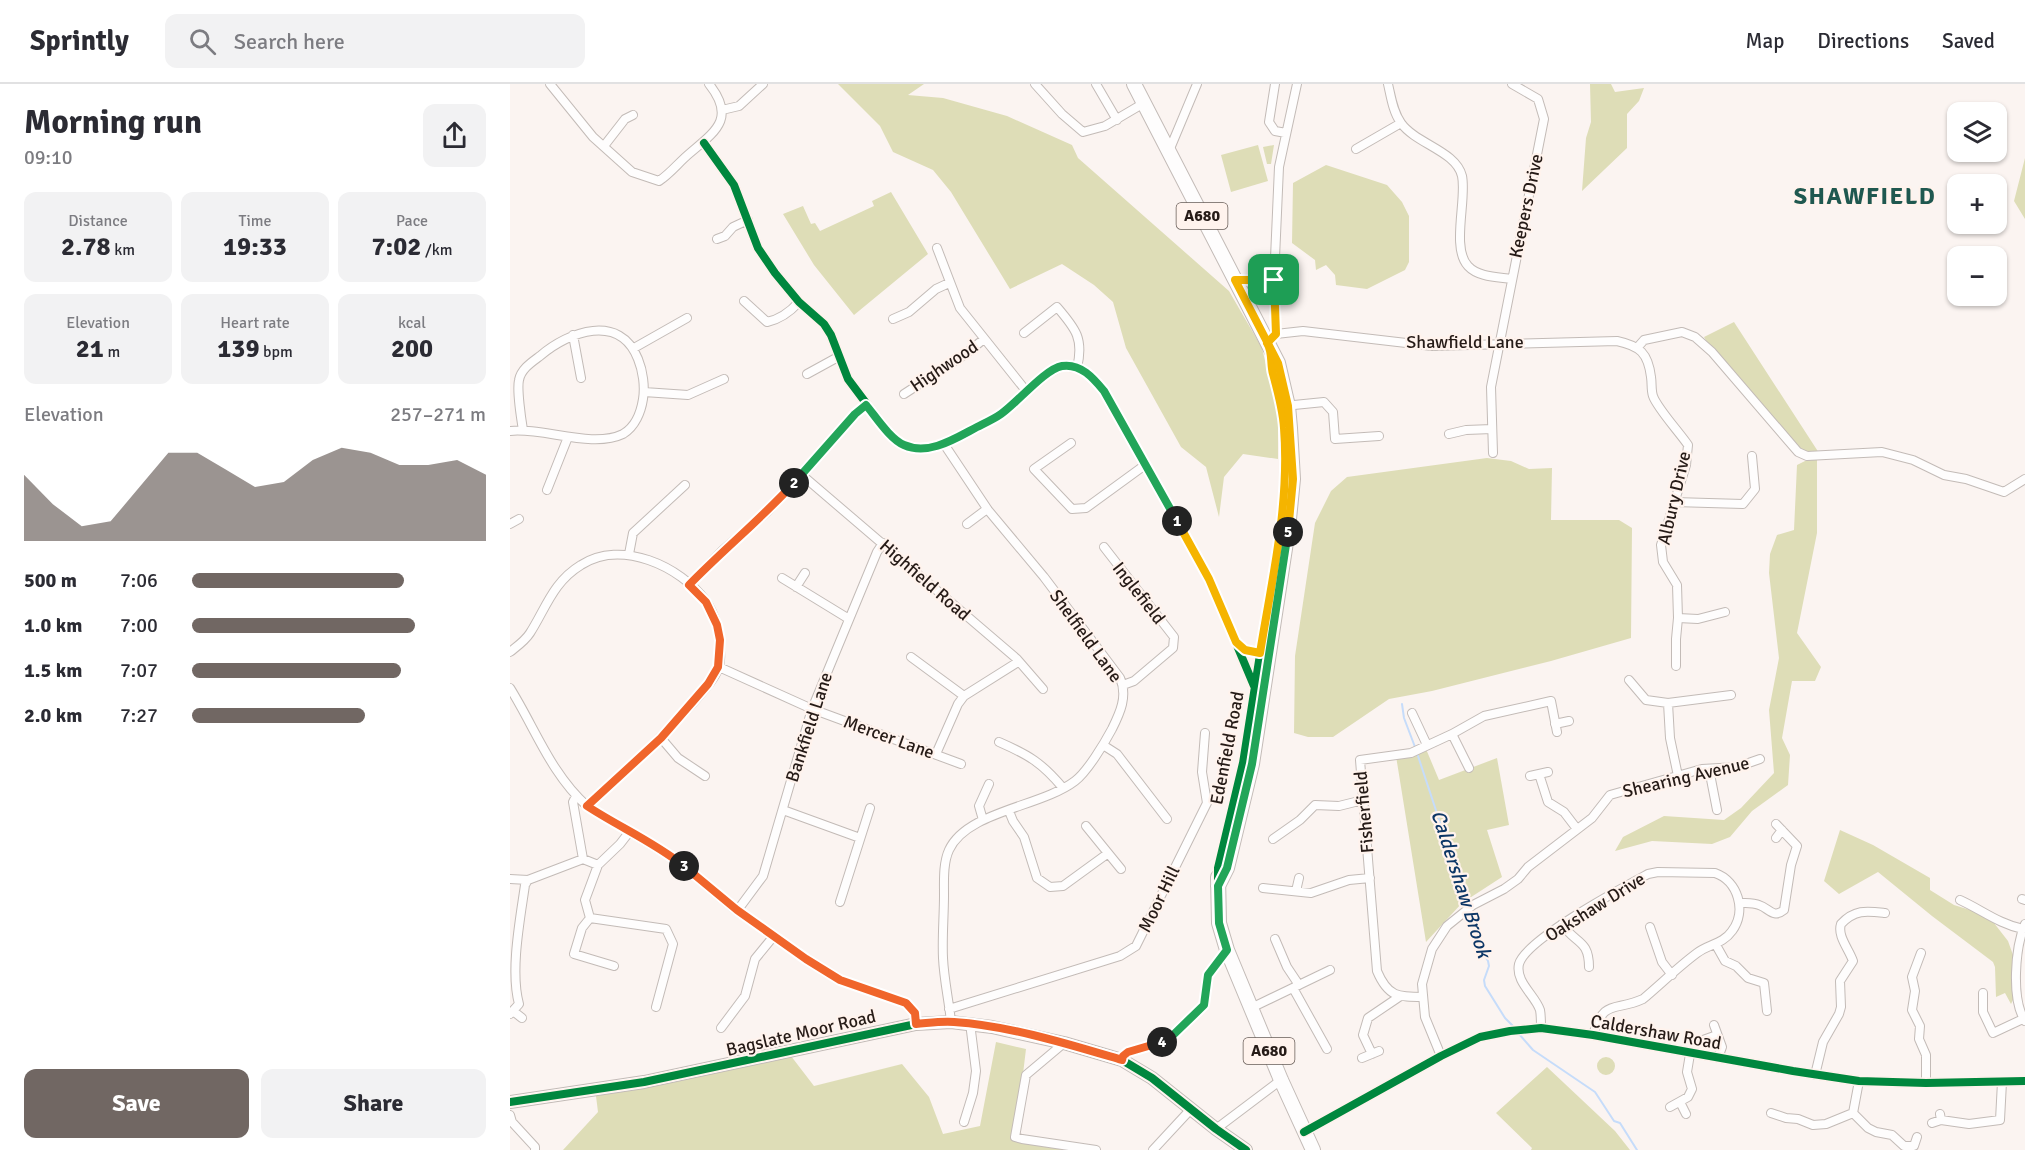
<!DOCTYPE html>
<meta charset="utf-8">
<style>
:root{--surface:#fff;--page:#f2f2f3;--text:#2b2b33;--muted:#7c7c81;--line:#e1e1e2;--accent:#716763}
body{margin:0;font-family:Signika,sans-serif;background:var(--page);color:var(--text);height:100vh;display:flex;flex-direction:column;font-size:22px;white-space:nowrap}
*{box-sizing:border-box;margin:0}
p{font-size:20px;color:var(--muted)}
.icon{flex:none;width:33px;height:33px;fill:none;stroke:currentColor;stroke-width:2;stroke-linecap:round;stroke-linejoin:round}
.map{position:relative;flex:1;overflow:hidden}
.panel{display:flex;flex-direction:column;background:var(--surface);width:510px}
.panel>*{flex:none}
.controls{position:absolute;left:1437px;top:18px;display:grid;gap:12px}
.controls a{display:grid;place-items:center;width:60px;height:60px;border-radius:12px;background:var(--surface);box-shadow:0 2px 4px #0004;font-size:30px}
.pin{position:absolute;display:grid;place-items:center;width:51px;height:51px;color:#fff;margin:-26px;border-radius:12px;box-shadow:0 3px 9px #0006}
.km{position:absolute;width:30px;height:30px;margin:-15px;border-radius:50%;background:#222;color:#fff;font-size:16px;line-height:30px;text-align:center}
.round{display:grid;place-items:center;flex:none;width:63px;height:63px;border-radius:12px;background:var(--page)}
.summary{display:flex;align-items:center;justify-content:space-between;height:102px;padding:0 24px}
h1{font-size:33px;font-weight:700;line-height:45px}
.stats{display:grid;grid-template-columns:repeat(3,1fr);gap:9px;height:102px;padding:6px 24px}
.stats div{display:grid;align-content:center;border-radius:12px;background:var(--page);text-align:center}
.stats b{font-size:26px;font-weight:700}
.stats small{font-size:16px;font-weight:400}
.stats p{font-size:16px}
.chart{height:168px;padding:12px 24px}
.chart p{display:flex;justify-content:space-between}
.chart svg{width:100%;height:108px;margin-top:6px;fill:var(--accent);opacity:.7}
.button{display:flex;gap:12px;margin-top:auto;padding:12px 24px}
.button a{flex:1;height:69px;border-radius:12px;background:var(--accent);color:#fff;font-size:24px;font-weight:700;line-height:69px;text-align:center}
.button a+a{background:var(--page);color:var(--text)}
ul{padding:0 24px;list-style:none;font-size:20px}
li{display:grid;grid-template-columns:96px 72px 1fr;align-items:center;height:45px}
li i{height:15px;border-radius:8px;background:var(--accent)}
header{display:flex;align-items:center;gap:36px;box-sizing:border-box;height:84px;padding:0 30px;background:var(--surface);border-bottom:2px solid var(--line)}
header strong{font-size:28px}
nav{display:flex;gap:33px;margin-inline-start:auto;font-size:21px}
.search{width:420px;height:54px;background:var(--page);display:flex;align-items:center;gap:15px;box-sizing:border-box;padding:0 21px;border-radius:12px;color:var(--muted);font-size:22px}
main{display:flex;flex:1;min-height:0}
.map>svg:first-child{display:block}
.green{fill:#deddb7}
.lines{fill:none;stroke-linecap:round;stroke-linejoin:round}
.stream{stroke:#c6dcfa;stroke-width:2}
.street-casing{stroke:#c3bbb7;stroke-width:10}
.secondary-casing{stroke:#c3bbb7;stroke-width:14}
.primary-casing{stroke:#c3bbb7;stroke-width:16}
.street{stroke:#fefdfd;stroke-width:8}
.secondary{stroke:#fefdfd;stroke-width:12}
.primary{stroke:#fefdfd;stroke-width:14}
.cycleway-casing{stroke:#fff3ed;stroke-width:11}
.cycleway{stroke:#00873e;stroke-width:8}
.split-1-casing{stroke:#fff;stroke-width:12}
.split-2-casing{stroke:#fff;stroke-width:12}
.split-3-casing{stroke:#fff;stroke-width:12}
.split-4-casing{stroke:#fff;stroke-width:12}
.split-5-casing{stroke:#fff;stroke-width:12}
.split-6-casing{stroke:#fff;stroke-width:12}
.split-1{stroke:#f5b400;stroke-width:8}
.split-2{stroke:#22a559;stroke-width:8}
.split-3{stroke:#f0652b;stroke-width:8}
.split-4{stroke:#f0652b;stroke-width:8}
.split-5{stroke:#22a559;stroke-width:8}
.split-6{stroke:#f5b400;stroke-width:8}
.labels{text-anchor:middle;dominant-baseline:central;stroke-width:4.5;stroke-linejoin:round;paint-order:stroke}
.shield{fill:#fff3ed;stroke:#675c57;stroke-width:1.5}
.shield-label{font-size:16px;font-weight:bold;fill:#261b17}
.street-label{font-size:18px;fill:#261b17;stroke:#fff3ed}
.water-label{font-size:20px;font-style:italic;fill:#0c3666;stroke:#fff3ed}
.district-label{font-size:24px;font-weight:bold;letter-spacing:1.5px;fill:#1f5850;stroke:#fff3ed}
</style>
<header>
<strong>Sprintly</strong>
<div class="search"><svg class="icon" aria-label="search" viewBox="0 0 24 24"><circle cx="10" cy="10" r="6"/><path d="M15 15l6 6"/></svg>Search here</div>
<nav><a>Map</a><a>Directions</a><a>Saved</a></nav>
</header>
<main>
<section class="panel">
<div class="summary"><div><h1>Morning run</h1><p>09:10</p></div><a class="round"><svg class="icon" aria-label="share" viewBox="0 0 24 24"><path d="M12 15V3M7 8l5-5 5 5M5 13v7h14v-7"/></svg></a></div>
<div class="stats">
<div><p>Distance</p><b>2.78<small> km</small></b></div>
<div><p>Time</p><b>19:33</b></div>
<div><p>Pace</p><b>7:02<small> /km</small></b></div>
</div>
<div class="stats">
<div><p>Elevation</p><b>21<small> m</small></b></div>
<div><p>Heart rate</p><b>139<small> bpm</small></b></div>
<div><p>kcal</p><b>200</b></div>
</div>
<div class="chart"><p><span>Elevation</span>257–271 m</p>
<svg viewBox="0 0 160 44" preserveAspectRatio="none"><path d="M0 44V17L10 29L20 38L30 36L40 22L50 8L60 8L70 15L80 22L90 20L100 11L110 6L120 8L130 13L140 13L150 11L160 17V44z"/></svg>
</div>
<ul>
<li><b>500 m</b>7:06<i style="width:72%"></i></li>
<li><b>1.0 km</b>7:00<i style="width:76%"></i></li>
<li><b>1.5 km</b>7:07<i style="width:71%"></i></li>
<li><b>2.0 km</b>7:27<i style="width:59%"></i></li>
</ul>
<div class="button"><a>Save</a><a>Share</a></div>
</section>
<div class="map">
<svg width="1515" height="1066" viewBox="0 0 1515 1066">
<rect width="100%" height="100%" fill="#fbf4f1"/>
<path class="green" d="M328 0H414L398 11 433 14 497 32 562 61 568 74 719 207 752 264 768 331V375L733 370 714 393 709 433 696 383 671 363 616 264 603 218 584 201 552 180 500 205 441 108 423 86 383 68 370 42Z
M1080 0H1101L1105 8 1134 4 1129 17 1117 30V64L1072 107 1076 54 1081 38Z
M748 61 758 97 721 108 711 71Z
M764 61 761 80H757L753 63Z
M1515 74V135L1504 117Z
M816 81 877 101 892 118 899 132V178L895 186 857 205 826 201 825 191 816 181 806 186 805 176 782 159 783 99Z
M381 108 418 170 344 231 304 181 273 130 293 122 301 140 305 139 310 147 364 122 362 117Z
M1224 238 1309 369 1295 367 1282 358 1198 260 1194 253Z
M977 374 1001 377 1019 385 1042 384 1041 436H1109L1122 444 1121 554 1041 577 922 607 879 615 823 653H798L784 649 785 572 805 439 821 407 837 393Z
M1297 376H1307V449L1287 549 1311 583 1305 597H1282L1272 654 1280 671 1278 701 1242 727 1220 753 1202 760 1142 757 1105 767 1113 753 1154 732 1214 736 1231 724 1264 689 1259 626 1269 574 1259 489 1260 470 1267 451 1284 446 1287 381Z
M916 665 929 696 987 674 999 741 977 746 992 793 952 819 916 858 886 672Z
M1330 746 1363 761 1420 794V806L1444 821 1473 830 1484 839 1498 857 1503 871V916L1501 920 1495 909 1486 913 1485 883 1483 878 1422 832 1368 788 1329 810 1314 797Z
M486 958 516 965 505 1056 566 1066H53L88 1028 86 1012 281 972 304 1002 392 980 419 1013 433 1050 470 1042Z
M1087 982a9 9 0 1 1 18 0a9 9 0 1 1-18 0Z
M1037 983 1105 1047 1120 1066H1021L1022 1064 986 1029Z"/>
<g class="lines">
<path class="stream" d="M892 620 894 634 905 663
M907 669 958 823
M959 828 972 867 978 877 979 882 974 896 975 902 995 934 1004 943
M1009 950 1023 966 1085 1008 1104 1037 1110 1039 1127 1066"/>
<defs>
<path id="street" d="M40 0 83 53 122 88 149 97C161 89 169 78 180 69 206 47 226 34 199 0
M525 0 552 30 573 48 595 42 634 19
M586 0 607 36
M765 0 759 38 765 47 776 49
M878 0C881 13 883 28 891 39 906 60 946 67 952 92 957 115 941 164 958 182 968 193 987 193 1001 195
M212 26 229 22 253 0
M194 59 224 101 248 164 265 189 289 218 314 240 321 251 338 295 377 347 394 361 415 365 434 360 490 331 539 289 552 282 567 284 581 292 594 307 699 495 744 602
M94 62 115 35 123 31
M846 65 891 39
M659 67 687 0
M207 155 215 152 223 143 238 136
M427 164 450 224 517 308
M725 196 764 197
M234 217 257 238C271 235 280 228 289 218
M383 235 399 228 426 205 439 199
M514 249 547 223C566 245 574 255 567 284
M766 250 764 197 769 83 787 0
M63 251 71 294
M757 259 766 250 793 247 922 262 1107 257C1130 262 1138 269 1141 293 1142 299 1141 306 1143 312 1147 324 1170 349 1178 361L1176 381 1151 461 1153 478 1167 501 1168 534 1166 555V582
M124 264 177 234
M1127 264 1134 256 1172 248 1185 253 1202 268 1288 368 1297 372 1372 368 1403 376 1434 391 1456 395 1494 408 1515 395
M297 290 328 273
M134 308 178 311 214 295
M394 310 454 271 474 255
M774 322 814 318 823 328 825 355 869 352
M0 347C33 343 82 365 113 350 125 343 131 328 133 315 135 303 133 287 128 275 110 229 59 247 30 272 22 278 11 285 9 296 7 305 11 334 13 346
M939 350 956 346 982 345
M561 359 524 385 562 425 576 424 635 381
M434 360 478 426 534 493 610 594C618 612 610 629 602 645 594 660 577 688 565 697 531 723 457 727 439 766 433 779 434 797 434 811 434 832 432 853 433 874 434 896 439 917 441 938
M983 369 981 303 1034 35 1028 15 1002 0
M292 391 507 575 533 605
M37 406 58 353
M1164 418 1233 420 1245 405 1242 372
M0 440 9 435
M457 440 477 425
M594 463 664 553 663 564 624 597 613 601
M119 470 123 449 175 401
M272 494 339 535
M179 501 213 466 257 428 345 330 356 321
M286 503 295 489
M1168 534 1188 535 1215 528
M729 561 735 566 759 571
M0 568C6 563 15 557 20 549 36 524 43 498 71 481 111 455 170 482 196 517 205 531 210 549 210 565 210 571 211 577 209 583 204 597 191 609 182 620 149 657 114 689 77 722
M401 573 454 612
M209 583 302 625 451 680
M1119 596 1136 616 1158 619
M0 604C25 644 41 690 77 722L165 775 227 827 296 875 330 896 396 919 405 929 406 940
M902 629 917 661
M1045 640 1059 637
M942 650 959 684
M151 654 168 674 195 692
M489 658C519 671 532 679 553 704
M593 661 607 670 657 735
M426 670 448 620 454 612 508 578
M1199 685 1207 726
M1029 690 1038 718 1054 728 1067 745
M1020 692 1038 688
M1168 692 1160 654 1158 619 1221 611
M66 712 63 718 73 775
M273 726 350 754
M499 727 503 737 514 753 527 794 540 803 553 802 597 770
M473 736 469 722 479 700
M576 742 611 785
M1266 754 1272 746
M763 755 790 736 805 721 829 722 853 716
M0 795 18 796
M753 804 801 809 839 796 860 794
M786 807 789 794
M1512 815 1515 816
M1450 816C1472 826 1489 840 1513 845
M330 818 360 724
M1229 819C1235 819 1243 818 1249 821 1259 824 1263 835 1274 826L1281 781 1287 762 1266 740
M227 827 253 792 302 625 367 468 373 459
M80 834 156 845 163 860 146 923
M1052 840C1065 860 1079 855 1079 883
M1515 840C1505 864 1501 915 1515 937
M1140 843 1152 878 1162 891
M765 855 777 883 789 901
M1206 861 1215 877 1226 882 1238 894 1254 899 1257 927
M1411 869 1402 893 1405 907 1402 926 1410 942 1409 955 1416 971V999
M104 882 64 870 72 844 80 834 75 816 88 781 110 760 120 747
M783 904 817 965
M1473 909V928L1483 949 1513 935
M913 913C888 913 878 913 867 887L850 676 901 669 942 650 974 632 1041 617 1047 648
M741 924 820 886
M439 925 610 872 626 862 697 719 692 688 695 649
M3 927 12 934
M0 930 9 920C0 887 10 836 15 801L18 796 73 775 88 781
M1204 941 1212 963 1208 974
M211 944 235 912 245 875 263 853
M1031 944C1031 939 1031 931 1030 926 1025 911 1005 898 1009 880 1016 855 1114 803 1138 790L1148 788 1205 789C1228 797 1237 827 1222 847 1213 860 1199 860 1187 869 1168 883 1151 900 1133 915 1105 928 1094 914 1083 951
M1193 956 1207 951
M554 959 516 991 505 1053 512 1055 586 1066
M862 970 853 951 858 934 889 913
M931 972 915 933 912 900 922 865 937 842 963 821 994 805 1008 795 1018 783 1082 734 1100 711 1192 685 1227 683 1250 675
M852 974 869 967
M612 976 613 972 617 968 658 956 694 921 698 891 717 866
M1305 991 1313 958 1329 930 1331 923 1330 897 1343 877C1339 865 1327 852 1331 840 1345 825 1357 827 1375 829
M1170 1018 1176 1030
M1160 1023 1178 1013 1182 1005 1177 988 1180 970
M1261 1029 1276 1034 1288 1035 1303 1041 1316 1040 1343 1029 1349 997
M1343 1029 1358 1044 1366 1048 1382 1051 1394 1062H1404L1407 1053
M0 1031 2 1038 25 1063V1066
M1431 1036 1459 1040 1490 1036 1492 998
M454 1038 463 1009 466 987 460 939
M1422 1039 1431 1036 1430 1030
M706 1045 771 996
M794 1048 931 972 970 953 1000 947 1031 944 1083 951 1283 987 1349 997 1416 999 1515 997
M643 1066 681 1025"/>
<path id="secondary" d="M0 1018 134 998 406 940 441 938 482 943 554 959 612 976 642 994 706 1045 736 1066"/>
<path id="primary" d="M624 0 768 279 778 322 780 344 783 395 778 445 742 680 717 784 708 802
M708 793 709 839 717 866 771 996 803 1066"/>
</defs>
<use href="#street" class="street-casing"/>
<use href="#secondary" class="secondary-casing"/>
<use href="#primary" class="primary-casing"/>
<use href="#street" class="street"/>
<use href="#secondary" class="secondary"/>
<use href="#primary" class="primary"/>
<defs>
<path id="cycleway" d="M194 59 224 101 248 164 265 189 289 218 314 240 321 251 338 295 377 347 394 361 415 365 434 360 490 331 539 289 552 282 567 284 581 292 594 307 699 495 744 602
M708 802V784L733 679 756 532
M0 1018 134 998 406 940 441 938 482 943 554 959 612 976 642 994 706 1045 736 1066
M794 1048 931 972 970 953 1000 947 1031 944 1083 951 1283 987 1349 997 1416 999 1515 997"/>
</defs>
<use href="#cycleway" class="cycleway-casing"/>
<use href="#cycleway" class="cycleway"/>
</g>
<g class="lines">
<defs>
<path id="split-1" d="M667 437 699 495 726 558 735 566 750 569C762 495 780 420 774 344 773 326 768 308 763 290 760 280 763 268 757 259L766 250 764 196"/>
<path id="split-2" d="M284 399 345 330 356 321C366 333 380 355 394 361 419 372 446 354 467 343 475 339 484 335 491 330 507 319 535 285 552 282 571 279 584 295 594 307L667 437"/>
<path id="split-3" d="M174 782C144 758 109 743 77 722L151 654 198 600 208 583 210 556 207 541 196 518 179 501C213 466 251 435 284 399"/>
<path id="split-4" d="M174 782 227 826 296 875 330 896 396 919 405 929 406 940C419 939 431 937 444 938 501 942 558 960 612 976L613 972 618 968 652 958"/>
<path id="split-5" d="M652 958 658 956 694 921 698 891 717 866 709 839 708 802 717 784 742 680 778 448"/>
<path id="split-6" d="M764 196H725L768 279 778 322 783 395 778 448"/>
</defs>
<use href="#split-1" class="split-1-casing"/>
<use href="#split-2" class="split-2-casing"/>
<use href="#split-3" class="split-3-casing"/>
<use href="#split-4" class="split-4-casing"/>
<use href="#split-5" class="split-5-casing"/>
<use href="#split-6" class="split-6-casing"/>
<use href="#split-1" class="split-1"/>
<use href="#split-2" class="split-2"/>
<use href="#split-3" class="split-3"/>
<use href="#split-4" class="split-4"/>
<use href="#split-5" class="split-5"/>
<use href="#split-6" class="split-6"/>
</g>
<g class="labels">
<g class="shield">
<rect x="666.5" y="119" width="51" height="26" rx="4.5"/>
<rect x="733.5" y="954" width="51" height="26" rx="4.5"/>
</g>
<g class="shield-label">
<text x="692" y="132">A680</text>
<text x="759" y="967">A680</text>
</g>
<g class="street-label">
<text transform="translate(1016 122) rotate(-78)">Keepers Drive</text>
<text x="955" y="258">Shawfield Lane</text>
<text transform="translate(434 282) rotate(-34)">Highwood</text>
<text transform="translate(1164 414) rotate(-77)">Albury Drive</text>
<text transform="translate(415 496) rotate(41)">Highfield Road</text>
<text transform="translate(629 509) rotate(52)">Inglefield</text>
<text transform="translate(576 552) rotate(54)">Shelfield Lane</text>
<text transform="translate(299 643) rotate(-72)">Bankfield Lane</text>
<text transform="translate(379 653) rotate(20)">Mercer Lane</text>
<text transform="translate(717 664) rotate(-79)">Edenfield Road</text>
<text transform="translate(1176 693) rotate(-13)">Shearing Avenue</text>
<text transform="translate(854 728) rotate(-95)">Fisherfield</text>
<text transform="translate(649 815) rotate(-64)">Moor Hill</text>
<text transform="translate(1085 823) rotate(-32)">Oakshaw Drive</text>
<text transform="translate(1146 948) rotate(10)">Caldershaw Road</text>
<text transform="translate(291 949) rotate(-13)">Bagslate Moor Road</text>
</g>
<g class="water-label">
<text transform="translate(951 800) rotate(72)">Caldershaw Brook</text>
</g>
<g class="district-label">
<text x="1355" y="112">SHAWFIELD</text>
</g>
</g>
</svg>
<div class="controls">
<a><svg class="icon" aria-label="layers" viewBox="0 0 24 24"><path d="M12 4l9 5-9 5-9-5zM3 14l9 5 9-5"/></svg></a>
<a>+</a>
<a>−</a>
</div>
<div class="pin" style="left:764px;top:196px;background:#1e9e55"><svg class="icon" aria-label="arrive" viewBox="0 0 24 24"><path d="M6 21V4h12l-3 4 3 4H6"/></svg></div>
<b class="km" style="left:667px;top:437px">1</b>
<b class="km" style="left:284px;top:399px">2</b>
<b class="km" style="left:174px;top:782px">3</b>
<b class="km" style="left:652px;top:958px">4</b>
<b class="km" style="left:778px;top:448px">5</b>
</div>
</main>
